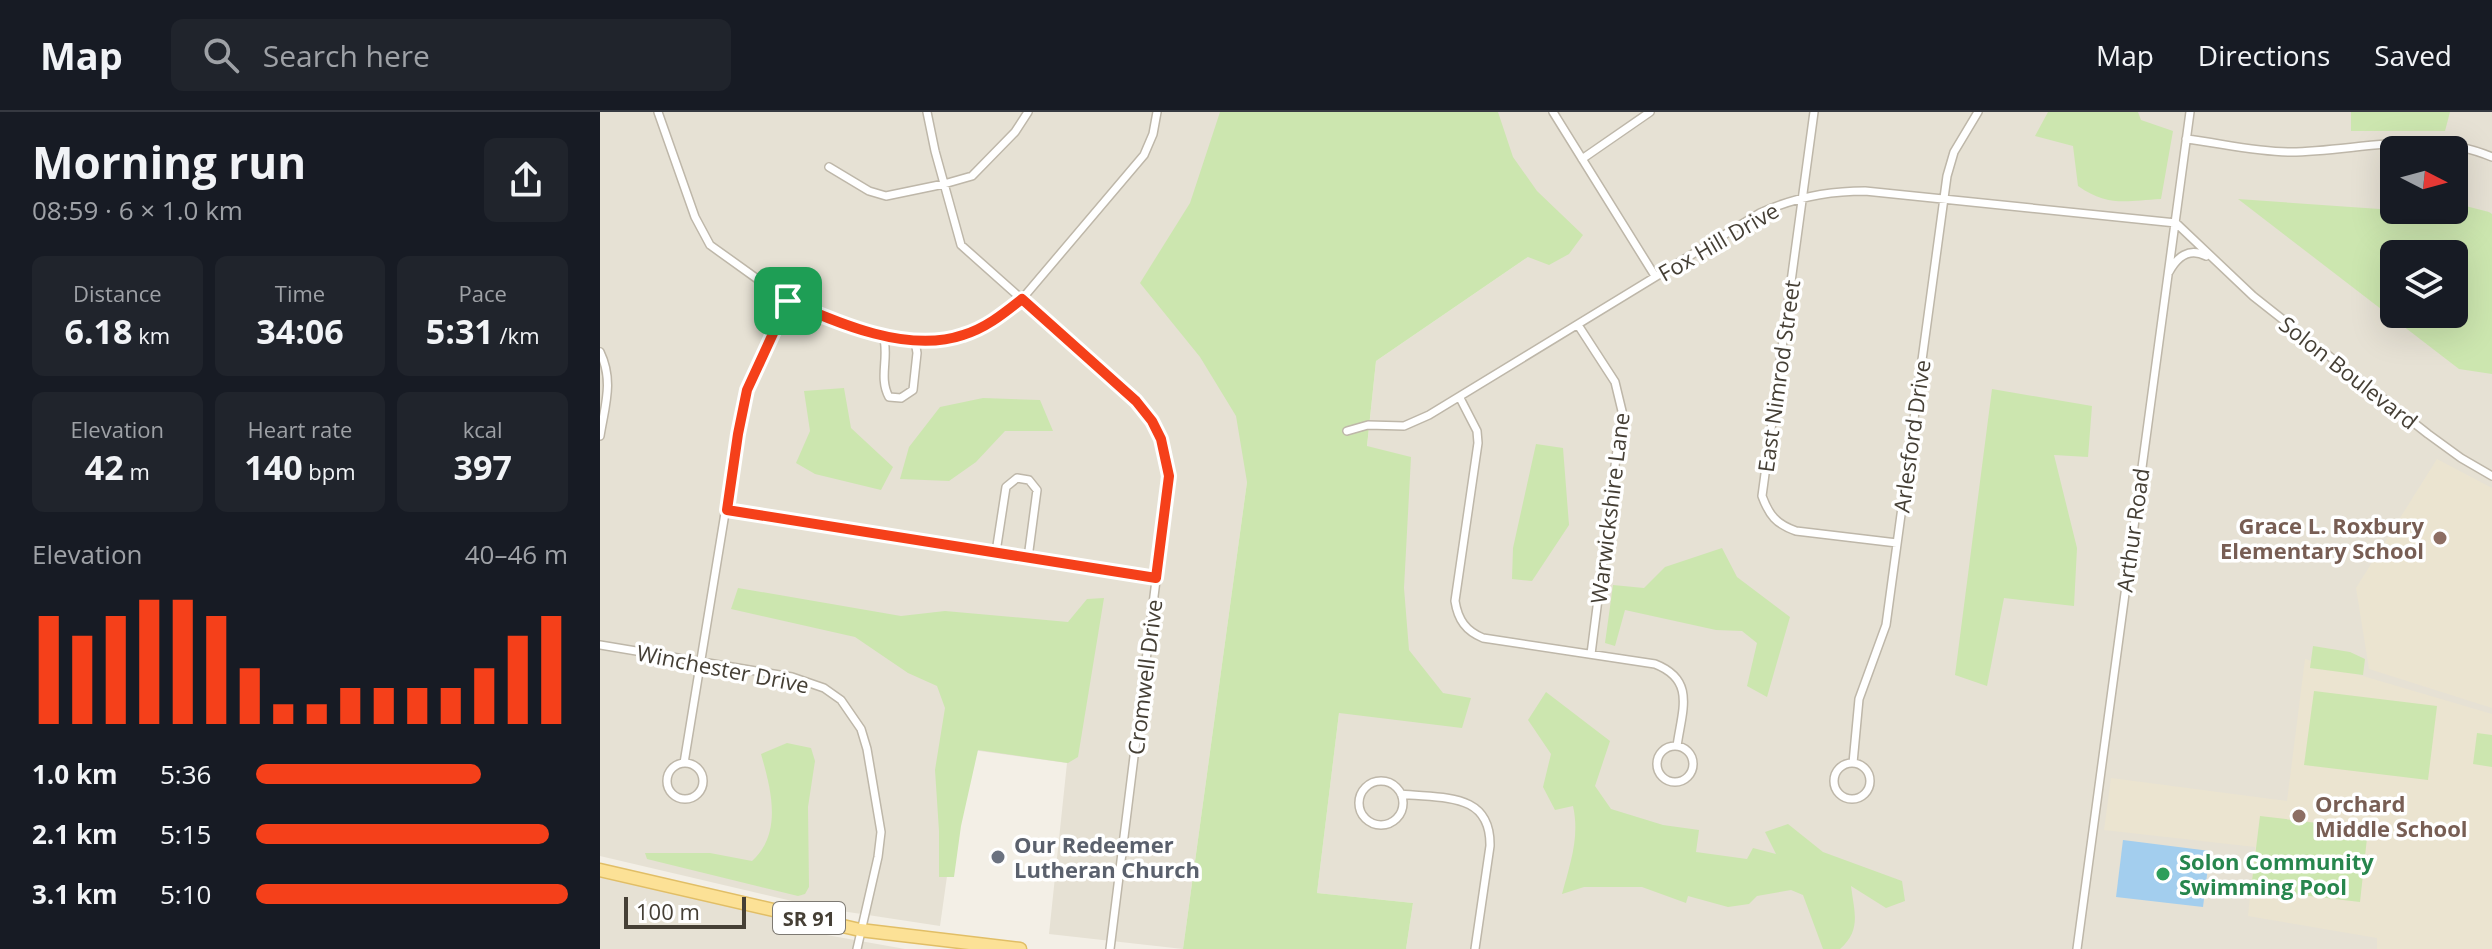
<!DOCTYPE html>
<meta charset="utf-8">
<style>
:root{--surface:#171b24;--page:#20242c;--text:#f1f3f6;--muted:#9ea1a6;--line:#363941;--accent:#f5401a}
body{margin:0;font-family:"Open Sans",sans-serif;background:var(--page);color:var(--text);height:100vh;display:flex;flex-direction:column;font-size:30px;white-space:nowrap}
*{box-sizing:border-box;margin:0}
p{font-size:26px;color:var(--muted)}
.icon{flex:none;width:44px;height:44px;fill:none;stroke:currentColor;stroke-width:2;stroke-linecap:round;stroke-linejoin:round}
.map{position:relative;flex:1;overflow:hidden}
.details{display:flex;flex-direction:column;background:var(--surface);width:600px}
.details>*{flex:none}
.needle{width:52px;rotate:96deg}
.tools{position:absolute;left:1780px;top:24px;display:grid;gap:16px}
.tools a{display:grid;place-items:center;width:88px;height:88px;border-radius:12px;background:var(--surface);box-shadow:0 8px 32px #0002;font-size:40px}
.scale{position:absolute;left:24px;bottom:20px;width:122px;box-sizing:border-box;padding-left:8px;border:4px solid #453f35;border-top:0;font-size:22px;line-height:28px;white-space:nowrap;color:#453f35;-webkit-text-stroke:6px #fff;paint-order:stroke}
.pin{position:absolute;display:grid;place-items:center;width:68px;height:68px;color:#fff;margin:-34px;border-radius:16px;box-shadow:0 4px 12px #0006}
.round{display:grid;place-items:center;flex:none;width:84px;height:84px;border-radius:12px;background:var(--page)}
.headline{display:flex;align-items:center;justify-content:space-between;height:136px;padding:0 32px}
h1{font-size:44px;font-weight:700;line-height:60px}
.figures{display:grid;grid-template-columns:repeat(3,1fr);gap:12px;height:136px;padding:8px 32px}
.figures div{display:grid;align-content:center;border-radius:12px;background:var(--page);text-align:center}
.figures b{font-size:34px;font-weight:700}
.figures small{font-size:22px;font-weight:400}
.figures p{font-size:22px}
.chart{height:224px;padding:16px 32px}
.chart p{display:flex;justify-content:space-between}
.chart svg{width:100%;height:144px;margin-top:8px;stroke:var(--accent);stroke-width:6}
ul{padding:0 32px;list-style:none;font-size:26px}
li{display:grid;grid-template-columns:128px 96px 1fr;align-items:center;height:60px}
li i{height:20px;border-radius:10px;background:var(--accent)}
header{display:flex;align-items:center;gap:48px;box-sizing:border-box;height:112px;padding:0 40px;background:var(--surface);border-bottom:2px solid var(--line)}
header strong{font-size:38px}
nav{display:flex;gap:44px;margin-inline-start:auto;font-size:28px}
.search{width:560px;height:72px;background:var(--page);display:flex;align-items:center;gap:20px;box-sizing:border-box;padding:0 28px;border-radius:12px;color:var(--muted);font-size:30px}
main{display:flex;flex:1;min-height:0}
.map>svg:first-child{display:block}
.residential{fill:#e6e1d4;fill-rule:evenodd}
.education{fill:#ebe4d0}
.green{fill:#cce6af;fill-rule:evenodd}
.water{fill:#a3ceee}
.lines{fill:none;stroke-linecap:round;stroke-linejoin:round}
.minor-casing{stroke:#beb7a9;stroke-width:10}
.primary-casing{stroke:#e1be66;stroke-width:15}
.minor{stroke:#fff;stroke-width:7}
.primary{stroke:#fce196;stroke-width:12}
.route-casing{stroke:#fff;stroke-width:16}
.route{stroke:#f5401a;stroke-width:10}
.education-dot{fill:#8d6e63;stroke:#fff;stroke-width:3}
.worship-dot{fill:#6b7280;stroke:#fff;stroke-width:3}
.leisure-dot{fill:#2e9e5b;stroke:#fff;stroke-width:3}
.labels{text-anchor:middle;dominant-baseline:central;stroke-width:7;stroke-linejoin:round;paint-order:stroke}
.shield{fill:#fff;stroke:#7d7972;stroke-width:2}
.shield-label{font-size:20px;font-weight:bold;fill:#453f35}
.street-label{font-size:22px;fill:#453f35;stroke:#fff}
.education-label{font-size:22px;font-weight:bold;fill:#785e54;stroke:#fff;text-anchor:end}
.worship-label{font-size:22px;font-weight:bold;fill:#5b616d;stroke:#fff;text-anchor:start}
.leisure-label{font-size:22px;font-weight:bold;fill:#27864d;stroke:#fff;text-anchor:start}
</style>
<header>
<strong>Map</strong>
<div class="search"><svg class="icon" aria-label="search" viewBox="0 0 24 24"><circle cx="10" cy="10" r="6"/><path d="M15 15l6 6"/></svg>Search here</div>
<nav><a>Map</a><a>Directions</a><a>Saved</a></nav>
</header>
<main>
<section class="details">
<div class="headline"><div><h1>Morning run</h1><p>08:59 · 6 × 1.0 km</p></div><a class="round"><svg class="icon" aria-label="share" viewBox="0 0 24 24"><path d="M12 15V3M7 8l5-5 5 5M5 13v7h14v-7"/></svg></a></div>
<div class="figures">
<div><p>Distance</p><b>6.18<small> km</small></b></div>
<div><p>Time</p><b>34:06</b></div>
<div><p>Pace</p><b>5:31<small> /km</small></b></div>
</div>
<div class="figures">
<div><p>Elevation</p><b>42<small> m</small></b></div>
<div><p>Heart rate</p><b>140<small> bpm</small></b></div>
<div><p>kcal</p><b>397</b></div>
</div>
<div class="chart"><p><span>Elevation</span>40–46 m</p>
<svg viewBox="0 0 160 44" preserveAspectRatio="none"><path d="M5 44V11M15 44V17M25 44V11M35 44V6M45 44V6M55 44V11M65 44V27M75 44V38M85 44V38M95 44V33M105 44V33M115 44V33M125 44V33M135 44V27M145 44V17M155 44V11"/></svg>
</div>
<ul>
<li><b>1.0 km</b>5:36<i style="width:72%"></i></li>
<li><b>2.1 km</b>5:15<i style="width:94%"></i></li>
<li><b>3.1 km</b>5:10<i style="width:100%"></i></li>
</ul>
</section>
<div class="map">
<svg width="1892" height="837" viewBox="0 0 1892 837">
<rect width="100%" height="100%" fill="#f3efe6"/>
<path class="residential" d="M0 0H690L647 370 583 837 449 822 467 651 365 637 340 814 222 796 0 744Z
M857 0H1892V837H806L813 791 717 781 739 601 776 249 928 145ZM1794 38H1854V98H1794ZM1794 142H1854V202H1794Z
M0 758 183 800 182 815 305 837H0Z"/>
<path class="education" d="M1837 347 1892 376V596L1769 557 1756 476Z
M1705 547 1892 602V837H1777V826L1648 804 1655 735 1504 718 1511 666 1687 689Z"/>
<path class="green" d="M620 0H898L913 45 937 79 983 123 969 142 949 153 928 145 776 249 767 334 811 345 804 476 809 538 843 581 871 586 862 616 739 601 717 781 813 791 806 837H583L647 370 636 304 600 245 540 171 590 91Z
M1448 0H1538L1541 8 1573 19 1561 87C1526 89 1508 95 1478 74L1473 34 1435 24Z
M1751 0H1850L1845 19H1751Z
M1638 87 1794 98H1854V91L1889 100 1892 102V262L1859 257ZM1794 142H1854V202H1794Z
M244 276 251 316 293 355 281 378 215 362 196 351 210 319 204 279Z
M1392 277 1492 294 1488 345 1454 343 1477 436 1474 494 1404 486 1387 574 1355 563Z
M383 286 440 288 453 319H405L376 350 349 369 300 367 309 335 340 295Z
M936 332 963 336 969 413 932 469 912 467 913 436Z
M1122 436 1137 465 1190 505 1167 585 1147 574 1157 531 1142 519 1116 518 1025 498 1015 534 1005 531 1013 473 1044 476 1065 455Z
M138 476 301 504 345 499 468 510 487 487 504 486 478 645 468 651 378 638 361 714 354 765H339V719L335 658 345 596 337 574 308 561 255 525 131 497Z
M1713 534 1750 540 1765 547 1763 563 1710 556Z
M1714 579 1837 594 1828 668 1704 653Z
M946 580 1010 629 995 674 1011 697 1063 713 1099 718 1096 740 1147 747 1153 736 1176 742 1165 720 1188 712 1223 740 1302 769 1305 789 1286 796 1251 774C1254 799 1262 818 1240 837H1223L1203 783 1191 778 1157 784 1149 792 1128 795 1088 784 1086 791 1042 775H984L962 782C970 752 980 725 973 694L955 698 943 675 951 642 928 608Z
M1877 621 1892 623V655L1873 652Z
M187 631 211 636 215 649 208 695 209 775 205 782 198 784 47 747 45 741H110L152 749C183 721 171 677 161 642Z
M1660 704 1768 717 1760 790 1651 777Z"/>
<path class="water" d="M1523 728 1610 739 1603 795 1516 785Z"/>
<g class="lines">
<defs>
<path id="minor" d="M58 0 95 105 110 133 188 189 249 216 315 229 360 225 397 207 422 187 544 43 553 22 557 0
M327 0 335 39 361 133 536 289C557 315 564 331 569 364L510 837
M953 0 1055 164
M1214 0 1162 384C1169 403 1176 412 1196 419L1297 431
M1586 27C1620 31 1656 40 1691 40 1758 39 1827 17 1892 45
M982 47 1050 0
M229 55 269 79 286 84 344 72 372 64 415 20 428 0
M1576 111 1653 184 1828 322 1861 346 1892 364
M1569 160C1577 145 1589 135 1606 144
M978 213 1015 270 1022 299 991 542
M283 223C290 244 278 265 289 285L301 286 313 278 317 241 315 229
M0 240C14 269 5 293 0 324
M860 286 877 319 878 331 855 489C858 508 866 519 883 526L1055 552C1096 568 1082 598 1077 634
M747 319 768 313 804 314 829 303 1160 101C1193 86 1228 79 1265 79L1576 111
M127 398 556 466
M396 440 406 375 417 366 429 368 437 378 428 446
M0 533 192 565 224 576 241 588 261 617 267 637 281 720 278 745 257 837
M1057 652a18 18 0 1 1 36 0a18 18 0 1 1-36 0Z
M84 651 138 322 147 278 188 189
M1253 651 1259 587 1286 513 1347 64 1354 40 1378 0
M1234 669a18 18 0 1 1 36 0a18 18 0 1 1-36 0Z
M67 669a18 18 0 1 1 36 0a18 18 0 1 1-36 0Z
M759 691a22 22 0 1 1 44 0a22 22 0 1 1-44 0Z
M801 682C841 687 891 679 890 734L875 837
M1477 837 1590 0"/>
<path id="primary" d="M0 758 260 818 420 837"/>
</defs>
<use href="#minor" class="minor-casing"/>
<use href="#primary" class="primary-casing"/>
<use href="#minor" class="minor"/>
<use href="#primary" class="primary"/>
</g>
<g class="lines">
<defs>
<path id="route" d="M422 187 536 289 552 309 561 327 569 364 556 466 127 398 138 322 147 278 188 189C238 211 308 242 363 223 386 216 403 202 422 187Z"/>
</defs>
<use href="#route" class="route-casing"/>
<use href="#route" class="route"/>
</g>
<g class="education-dot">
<circle cx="1840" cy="426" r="8"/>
<circle cx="1699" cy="704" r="8"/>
</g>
<circle class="worship-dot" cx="398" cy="745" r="8"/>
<circle class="leisure-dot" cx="1563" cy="762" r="8"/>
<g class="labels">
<rect class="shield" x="173" y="790" width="72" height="32" rx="6"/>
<g class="shield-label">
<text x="209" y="806">SR 91</text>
</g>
<g class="street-label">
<text transform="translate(1118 129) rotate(-30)">Fox Hill Drive</text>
<text transform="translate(1749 260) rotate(38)">Solon Boulevard</text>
<text transform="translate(1178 264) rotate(-82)">East Nimrod Street</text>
<text transform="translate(1311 324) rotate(-82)">Arlesford Drive</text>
<text transform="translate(1009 396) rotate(-83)">Warwickshire Lane</text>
<text transform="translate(1532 418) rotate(-82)">Arthur Road</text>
<text transform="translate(123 556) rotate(11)">Winchester Drive</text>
<text transform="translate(544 565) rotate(-83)">Cromwell Drive</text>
</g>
<g class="education-label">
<text x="1824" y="413">Grace L. Roxbury<tspan x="1824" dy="25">Elementary School</tspan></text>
<text x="1715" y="691" text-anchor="start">Orchard<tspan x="1715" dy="25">Middle School</tspan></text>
</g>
<g class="worship-label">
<text x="414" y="732">Our Redeemer<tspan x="414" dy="25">Lutheran Church</tspan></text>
</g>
<g class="leisure-label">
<text x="1579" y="749">Solon Community<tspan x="1579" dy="25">Swimming Pool</tspan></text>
</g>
</g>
</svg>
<div class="tools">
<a><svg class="needle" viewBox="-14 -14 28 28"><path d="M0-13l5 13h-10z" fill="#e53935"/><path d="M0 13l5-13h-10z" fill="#9ea1a6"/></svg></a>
<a><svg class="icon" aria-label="layers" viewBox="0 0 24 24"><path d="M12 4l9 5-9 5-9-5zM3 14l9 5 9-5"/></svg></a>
</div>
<div class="scale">100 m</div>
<div class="pin" style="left:188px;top:189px;background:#1e9e55"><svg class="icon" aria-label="arrive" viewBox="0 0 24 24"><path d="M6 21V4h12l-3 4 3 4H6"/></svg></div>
</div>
</main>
